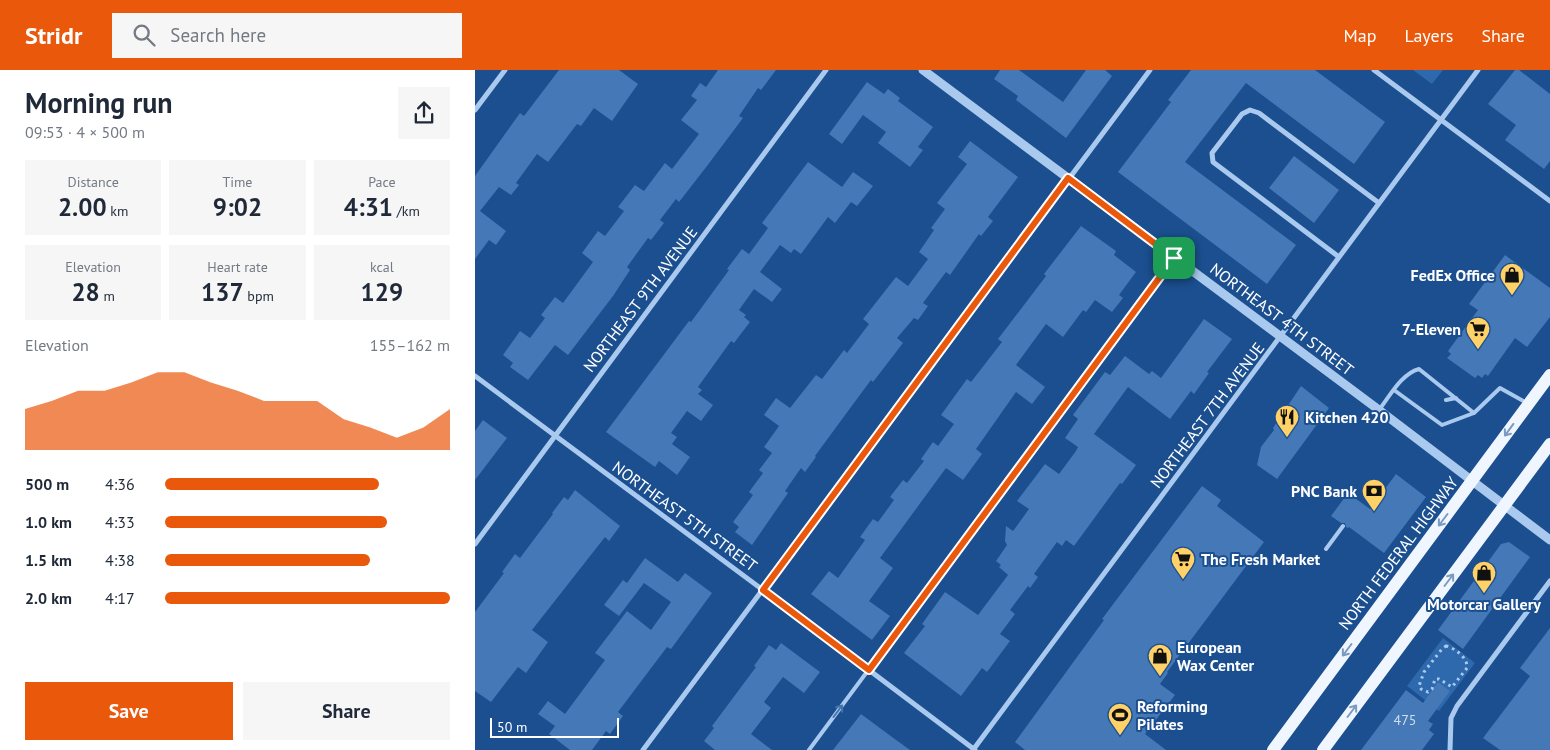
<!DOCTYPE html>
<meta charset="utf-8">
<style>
:root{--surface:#fff;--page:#f6f6f7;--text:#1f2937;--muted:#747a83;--accent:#ea580c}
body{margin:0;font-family:"PT Sans",sans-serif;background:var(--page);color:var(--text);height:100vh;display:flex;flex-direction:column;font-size:19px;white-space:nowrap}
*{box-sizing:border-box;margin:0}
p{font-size:16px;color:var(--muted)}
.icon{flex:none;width:28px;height:28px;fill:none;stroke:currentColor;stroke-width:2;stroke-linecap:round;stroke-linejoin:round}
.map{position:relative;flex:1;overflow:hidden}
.drawer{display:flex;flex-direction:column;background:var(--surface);width:475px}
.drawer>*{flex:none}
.scale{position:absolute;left:15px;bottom:12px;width:129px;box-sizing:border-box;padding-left:5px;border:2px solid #fff;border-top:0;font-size:14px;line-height:18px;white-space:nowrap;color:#fff;-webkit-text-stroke:4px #1b4f8f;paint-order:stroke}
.pin{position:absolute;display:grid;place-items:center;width:42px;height:42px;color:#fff;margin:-21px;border-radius:10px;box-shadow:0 2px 8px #0006}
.round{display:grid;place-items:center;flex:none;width:52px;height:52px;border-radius:0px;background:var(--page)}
.head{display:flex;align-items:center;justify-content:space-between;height:85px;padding:0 25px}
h1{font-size:28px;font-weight:700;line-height:38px}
.stats{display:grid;grid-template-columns:repeat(3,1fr);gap:8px;height:85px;padding:5px 25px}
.stats div{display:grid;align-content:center;border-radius:0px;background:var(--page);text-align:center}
.stats b{font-size:25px;font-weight:700}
.stats small{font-size:14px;font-weight:400}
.stats p{font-size:14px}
.chart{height:140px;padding:10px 25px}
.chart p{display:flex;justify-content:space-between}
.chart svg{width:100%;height:90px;margin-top:5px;fill:var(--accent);opacity:.7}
.button{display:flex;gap:10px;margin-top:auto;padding:10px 25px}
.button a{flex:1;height:58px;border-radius:0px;background:var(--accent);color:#fff;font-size:20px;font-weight:700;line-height:58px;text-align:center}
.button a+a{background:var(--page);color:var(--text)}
ul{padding:0 25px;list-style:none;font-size:16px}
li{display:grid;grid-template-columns:80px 60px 1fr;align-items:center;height:38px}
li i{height:12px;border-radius:6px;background:var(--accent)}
header{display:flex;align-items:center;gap:30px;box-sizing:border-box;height:70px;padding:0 25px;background:var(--accent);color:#fff}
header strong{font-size:24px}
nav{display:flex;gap:28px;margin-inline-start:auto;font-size:18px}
.search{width:350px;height:45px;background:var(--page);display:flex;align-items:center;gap:12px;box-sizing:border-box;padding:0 18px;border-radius:0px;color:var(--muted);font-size:19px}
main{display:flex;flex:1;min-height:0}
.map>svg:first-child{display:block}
.green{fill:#2e69ad}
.building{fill:#4478b7}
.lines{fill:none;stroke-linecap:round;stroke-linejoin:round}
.path{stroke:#a9c9ee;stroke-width:3;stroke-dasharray:2.5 4;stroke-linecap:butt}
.service{stroke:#a9c9ee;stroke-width:4}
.minor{stroke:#a9c9ee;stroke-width:5}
.tertiary{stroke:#a9c9ee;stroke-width:9}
.primary{stroke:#f0f6ff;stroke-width:12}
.oneway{stroke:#7b9ac1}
.oneway2{stroke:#4674ac}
.route-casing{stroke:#fff;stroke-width:10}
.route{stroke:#ea580c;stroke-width:6}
.labels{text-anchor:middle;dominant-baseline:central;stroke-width:4;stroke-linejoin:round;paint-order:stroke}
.number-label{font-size:14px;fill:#d0dded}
.poi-label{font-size:16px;font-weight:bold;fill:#fff;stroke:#1b4f8f;text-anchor:start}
.street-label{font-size:16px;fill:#fff;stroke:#1b4f8f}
</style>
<header>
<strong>Stridr</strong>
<div class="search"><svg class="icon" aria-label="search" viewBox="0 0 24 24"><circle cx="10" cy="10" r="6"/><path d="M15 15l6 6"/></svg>Search here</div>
<nav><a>Map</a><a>Layers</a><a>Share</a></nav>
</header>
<main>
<section class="drawer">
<div class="head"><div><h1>Morning run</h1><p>09:53 · 4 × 500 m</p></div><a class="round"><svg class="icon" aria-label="share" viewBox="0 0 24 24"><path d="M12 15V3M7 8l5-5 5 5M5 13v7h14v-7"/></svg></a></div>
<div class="stats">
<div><p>Distance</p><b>2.00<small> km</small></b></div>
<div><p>Time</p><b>9:02</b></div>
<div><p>Pace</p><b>4:31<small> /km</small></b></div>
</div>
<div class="stats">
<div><p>Elevation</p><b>28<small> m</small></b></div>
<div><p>Heart rate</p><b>137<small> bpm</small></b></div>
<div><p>kcal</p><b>129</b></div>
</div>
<div class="chart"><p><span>Elevation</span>155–162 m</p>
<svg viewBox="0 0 160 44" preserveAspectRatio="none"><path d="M0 44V24L10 20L20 15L30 15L40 11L50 6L60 6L70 11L80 15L90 20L100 20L110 20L120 29L130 33L140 38L150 33L160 24V44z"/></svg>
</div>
<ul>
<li><b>500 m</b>4:36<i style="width:75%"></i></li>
<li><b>1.0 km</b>4:33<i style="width:78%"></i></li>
<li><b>1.5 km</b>4:38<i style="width:72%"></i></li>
<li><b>2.0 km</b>4:17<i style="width:100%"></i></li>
</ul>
<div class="button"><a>Save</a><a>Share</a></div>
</section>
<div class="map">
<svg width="1075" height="680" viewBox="0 0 1075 680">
<rect width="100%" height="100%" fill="#1b4f8f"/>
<path class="green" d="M938 0H968L957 14Z
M968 568 1000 593 964 641 932 616Z"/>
<path class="building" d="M84 0H144L163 14 137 51 119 38 106 56 102 54 73 92 62 84 41 113 44 115 36 125 24 117 5 141 31 161 21 175 14 170 0 189V106L45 43 49 46Z
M243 0H301L286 20 283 18 264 46 268 48 232 96 204 132 201 129 185 150 189 153 176 170 173 168 152 197 155 200 138 226 93 285 80 275 53 310 35 297 38 293 28 285 45 261 55 268 70 248 66 245 80 227 88 233 118 192 107 183 123 161 130 166 149 141 143 137 160 115 169 121 190 93 197 99 224 64 206 50 222 30 216 26 225 13 231 17Z
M525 0H544L588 32 611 0H630L637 6 591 68 541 30 543 26 519 9Z
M716 0H840L910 52 879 94 771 13 710 92 821 175 792 214 643 102 696 32 693 30Z
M1040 0H1044L1075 24V91L1069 99 1030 70 1041 55 1013 34Z
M392 12 409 24 413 19 425 28 423 31 458 57 443 77 448 80 435 97 403 73 411 62 388 45 367 74 354 64Z
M495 71 543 107 513 147 518 151 506 166 504 164 475 205 471 202 448 233 453 236 443 250 439 248 422 268 428 273 398 312 396 310 376 337 340 386 341 387 330 402 326 398 310 421 313 423 277 475 260 462 264 457 258 452 278 425 274 422 288 403 284 400 297 383 289 377 304 356 289 345 301 328 315 338 341 305 347 309 369 280 372 283 394 254 388 249 421 207 433 216 453 189 444 182 459 160 456 158 470 139 462 133 492 94 483 87Z
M819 86 864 120 839 153 794 118Z
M333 92 367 117 378 102 398 116 382 136 376 132 360 153 353 147 326 184 319 179 316 183 305 175 285 202 307 219 297 232 279 219 264 240 271 245 269 247 275 252 259 273 256 271 223 317 227 320 223 324 238 335 226 351 212 341 196 363 202 367 197 374 215 387 202 405 184 391 180 397 131 362 214 251 216 252 254 200 252 199 267 179 274 184 293 158 287 153Z
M606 156 641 181 639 185 661 202 644 225 648 228 637 242 620 230 611 242 608 240 588 267 571 254 541 295 570 317 557 334 541 322 501 379 507 384 488 410 471 398 405 488 418 498 394 531 415 546 397 570 336 524 354 501 363 508 390 470 385 467 398 449 403 452 419 430 415 427 428 410 432 413 449 391 446 389 458 372 463 376 479 354 466 345 492 309 496 312 527 272 523 269 571 206 569 204Z
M1030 185 1075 218V247L1052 277 1040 268 1013 306 1010 304 1007 308 1003 305 1000 308 972 288 976 284 973 281 1003 240 994 234Z
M729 249 757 269 732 302 734 303 719 324 716 321 695 349 653 317 619 364 661 395 647 414 645 413 599 476 591 470 587 476 582 472 559 504 563 507 555 518 553 516 535 540 540 544 525 564 535 571 512 602 507 598 486 626 429 583 450 556 447 554 470 522 503 545 533 505 524 497 526 495 521 491 532 475 530 471 531 456 538 461 554 439 542 431 570 394 584 404 601 381 603 377 590 368 603 349 598 345 630 302 635 305 650 286 674 304 677 301 686 308Z
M826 316 854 338 802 409 782 395 786 377 799 360 798 358Z
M8 350 32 368 0 410V361Z
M921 404 951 427 909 483 874 457 873 458 871 457 870 453H866L856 446 873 423 895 439Z
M727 416 746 430 742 436 789 472 692 602 693 603 685 614 700 625 670 664 691 680H550L540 672 629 550 627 549Z
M100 420 145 456 134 471 130 467 57 560 73 572 51 603 43 597 16 632 0 621V542L29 503 27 502 40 484 45 488 78 444 77 443 89 427 93 430Z
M1034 472 1055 487 988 579 963 560 1026 474Z
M170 488 203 512 210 503 237 523 196 579 192 577 143 642 148 646 135 664 131 661 117 680H95L74 664 80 656 63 644 73 631 90 644 130 590 120 583 152 541 176 560 196 532 169 513 144 546 129 535 148 510 152 513Z
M1075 558V680H1025L1008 668 1055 606 1045 598Z
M306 573 345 602 329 623 308 607 289 632 296 638 276 664 297 680H240L229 671 239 658 237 656 281 597 279 596 294 575 301 580Z
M963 612 975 621 953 651 958 654 954 660 959 664 947 680H886L931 620 948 633Z
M386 644 417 667 435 680H358Z"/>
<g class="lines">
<path class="path" d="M971 576C980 578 993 588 992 598L977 617 964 609H960L957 619 953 622 946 619 944 616 949 602 967 579Z"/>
<path class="service" d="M919 320 967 355 999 343
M971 330 981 328
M904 340C915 326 926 304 944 299L999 343 1025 318 1052 333
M851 479 868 456
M334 680 699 188"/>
<path class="minor" d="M899 0 1075 131
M0 40 30 0
M864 187 738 92 737 83 767 44 775 40 784 43 904 133
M0 306 288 520 500 680
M0 474 351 0
M168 680 675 0
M498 680 1003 0
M975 680 976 648 982 636 1075 511"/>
<path class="tertiary" d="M448 0 904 340 1075 470"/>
<path class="primary" d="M798 680 1075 305
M848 680 1075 374"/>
</g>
<defs><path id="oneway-shaft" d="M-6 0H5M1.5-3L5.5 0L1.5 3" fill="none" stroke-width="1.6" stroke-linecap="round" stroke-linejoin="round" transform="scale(1.25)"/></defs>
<g class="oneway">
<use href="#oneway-shaft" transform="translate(1034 360) rotate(126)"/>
<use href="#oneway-shaft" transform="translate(968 450) rotate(127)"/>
<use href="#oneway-shaft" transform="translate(974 510) rotate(-53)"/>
<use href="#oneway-shaft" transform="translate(872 580) rotate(127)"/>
<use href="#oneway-shaft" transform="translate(877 641) rotate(-53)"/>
</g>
<use class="oneway2" href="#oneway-shaft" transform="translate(363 641) rotate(-53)"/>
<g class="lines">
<defs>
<path id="route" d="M593 108 699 188 394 600 288 520Z"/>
</defs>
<use href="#route" class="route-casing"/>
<use href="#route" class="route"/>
</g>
<defs>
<symbol id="shop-pin" viewBox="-11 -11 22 30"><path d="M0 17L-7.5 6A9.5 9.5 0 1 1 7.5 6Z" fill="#ffd166" stroke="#1b4f8f"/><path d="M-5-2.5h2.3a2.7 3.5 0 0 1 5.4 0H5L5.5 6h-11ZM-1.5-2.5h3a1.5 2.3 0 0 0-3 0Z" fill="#111"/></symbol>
<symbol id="supermarket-pin" viewBox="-11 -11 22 30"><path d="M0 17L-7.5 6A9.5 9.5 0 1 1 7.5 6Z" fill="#ffd166" stroke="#1b4f8f"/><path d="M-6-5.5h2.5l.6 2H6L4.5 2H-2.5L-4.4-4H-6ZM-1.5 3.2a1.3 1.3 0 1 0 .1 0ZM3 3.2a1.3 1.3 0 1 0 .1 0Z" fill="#111"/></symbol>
<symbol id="restaurant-pin" viewBox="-11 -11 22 30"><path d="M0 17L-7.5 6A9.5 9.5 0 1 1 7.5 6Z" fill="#ffd166" stroke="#1b4f8f"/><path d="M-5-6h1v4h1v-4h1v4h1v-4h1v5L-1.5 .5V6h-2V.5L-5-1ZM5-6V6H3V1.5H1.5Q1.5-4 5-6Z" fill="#111"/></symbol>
<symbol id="bank-pin" viewBox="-11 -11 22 30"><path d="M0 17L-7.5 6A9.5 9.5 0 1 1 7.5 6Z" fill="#ffd166" stroke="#1b4f8f"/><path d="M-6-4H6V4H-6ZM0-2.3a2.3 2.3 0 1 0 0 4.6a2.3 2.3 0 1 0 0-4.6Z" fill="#111"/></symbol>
<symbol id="stadium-pin" viewBox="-11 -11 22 30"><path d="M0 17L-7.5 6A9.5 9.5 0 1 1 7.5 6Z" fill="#ffd166" stroke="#1b4f8f"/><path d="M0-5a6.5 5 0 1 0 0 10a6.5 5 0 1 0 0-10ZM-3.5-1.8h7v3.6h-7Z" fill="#111"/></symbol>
</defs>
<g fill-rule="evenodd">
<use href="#shop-pin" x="1023" y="191" width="28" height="38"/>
<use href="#supermarket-pin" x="989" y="245" width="28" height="38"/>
<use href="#restaurant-pin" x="798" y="333" width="28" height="38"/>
<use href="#bank-pin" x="885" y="407" width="28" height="38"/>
<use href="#supermarket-pin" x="694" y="475" width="28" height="38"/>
<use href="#shop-pin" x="995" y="489" width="28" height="38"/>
<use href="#shop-pin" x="671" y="572" width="28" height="38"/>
<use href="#stadium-pin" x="631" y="631" width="28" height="38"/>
</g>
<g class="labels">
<g class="number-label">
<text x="930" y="650">475</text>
</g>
<g class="poi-label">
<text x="1020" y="205" text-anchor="end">FedEx Office</text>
<text x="986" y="259" text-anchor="end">7-Eleven</text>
<text x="830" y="347">Kitchen 420</text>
<text x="882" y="421" text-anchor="end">PNC Bank</text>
<text x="726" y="489">The Fresh Market</text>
<text x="1009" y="534" text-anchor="middle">Motorcar Gallery</text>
<text x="702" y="577">European<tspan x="702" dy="18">Wax Center</tspan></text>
<text x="662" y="636">Reforming<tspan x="662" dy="18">Pilates</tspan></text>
</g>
<g class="street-label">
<text transform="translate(165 229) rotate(-53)">NORTHEAST 9TH AVENUE</text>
<text transform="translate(807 249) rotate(37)">NORTHEAST 4TH STREET</text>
<text transform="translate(732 345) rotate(-53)">NORTHEAST 7TH AVENUE</text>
<text transform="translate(210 446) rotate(36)">NORTHEAST 5TH STREET</text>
<text transform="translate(923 483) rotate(-53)">NORTH FEDERAL HIGHWAY</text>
</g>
</g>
</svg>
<div class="scale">50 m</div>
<div class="pin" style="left:699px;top:188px;background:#1e9e55"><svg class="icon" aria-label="arrive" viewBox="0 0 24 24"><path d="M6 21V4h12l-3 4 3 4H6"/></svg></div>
</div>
</main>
